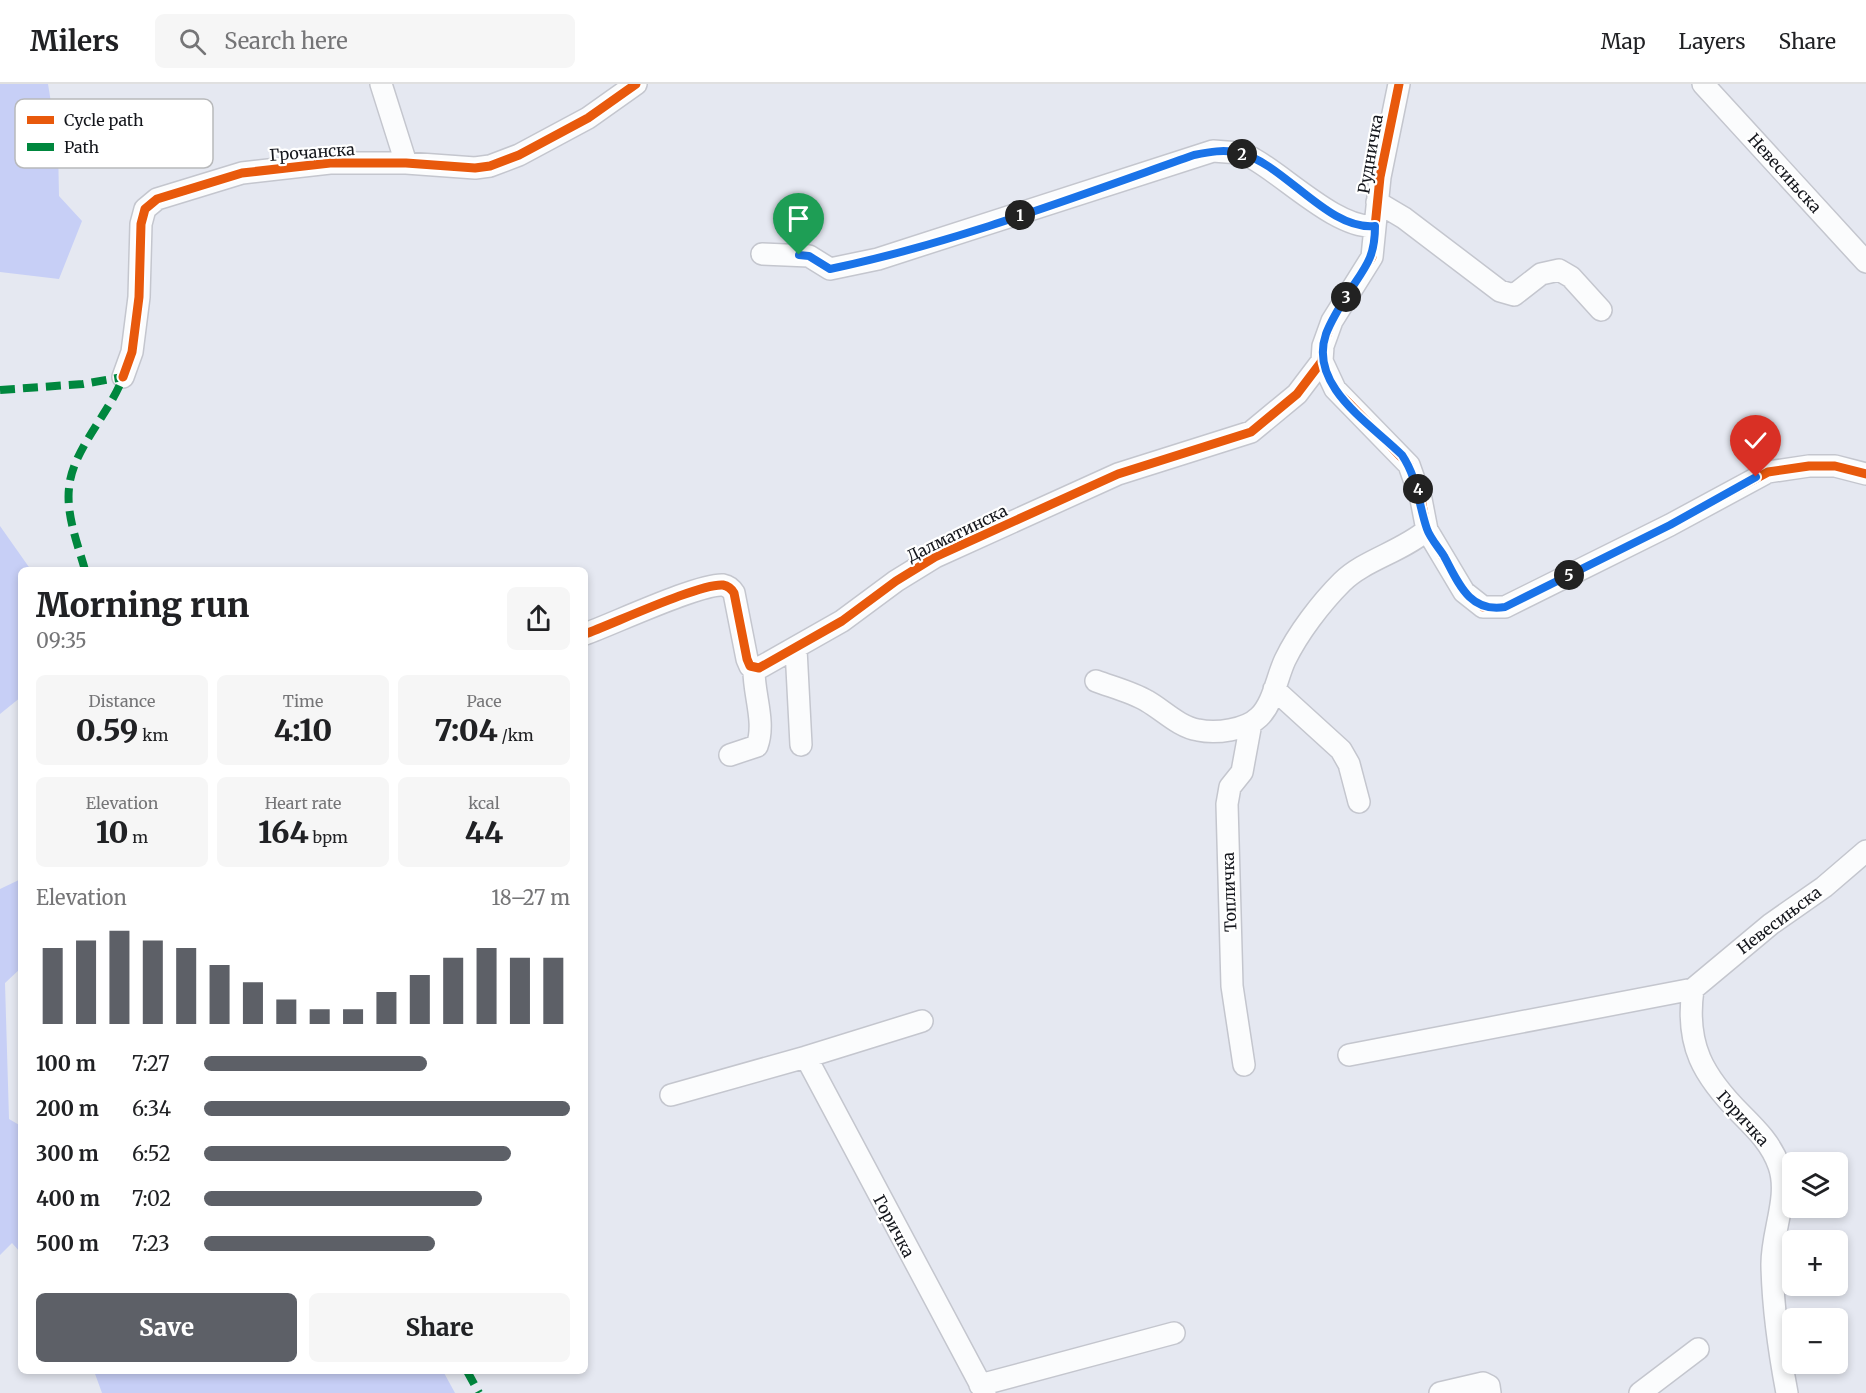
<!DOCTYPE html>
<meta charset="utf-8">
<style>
:root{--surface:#fff;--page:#f6f6f6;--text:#202124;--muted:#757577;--line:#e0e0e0;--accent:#5d6067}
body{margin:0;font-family:Merriweather,serif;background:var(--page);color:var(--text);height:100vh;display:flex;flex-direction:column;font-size:22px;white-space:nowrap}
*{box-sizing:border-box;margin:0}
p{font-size:20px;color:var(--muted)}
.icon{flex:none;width:33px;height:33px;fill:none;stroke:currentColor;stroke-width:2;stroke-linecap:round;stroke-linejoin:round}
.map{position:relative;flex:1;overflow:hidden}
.panel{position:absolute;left:18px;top:483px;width:570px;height:807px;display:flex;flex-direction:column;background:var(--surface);border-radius:9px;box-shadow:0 3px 9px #0003}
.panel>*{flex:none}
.buttons{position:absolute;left:1782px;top:1068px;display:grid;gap:12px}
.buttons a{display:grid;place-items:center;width:66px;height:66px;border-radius:9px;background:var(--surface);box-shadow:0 3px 9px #0003;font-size:30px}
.pin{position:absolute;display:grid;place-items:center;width:51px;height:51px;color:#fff;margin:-62px -26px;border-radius:50% 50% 50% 0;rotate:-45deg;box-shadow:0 0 6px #0007}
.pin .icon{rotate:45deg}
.km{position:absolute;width:30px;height:30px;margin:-15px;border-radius:50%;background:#222;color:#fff;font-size:16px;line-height:30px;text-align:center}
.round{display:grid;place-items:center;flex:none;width:63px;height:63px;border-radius:9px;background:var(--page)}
.head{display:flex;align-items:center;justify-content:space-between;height:102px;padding:0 18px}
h1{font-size:33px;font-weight:800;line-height:45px}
.stats{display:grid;grid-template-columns:repeat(3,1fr);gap:9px;height:102px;padding:6px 18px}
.stats div{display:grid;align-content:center;border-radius:9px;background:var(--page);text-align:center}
.stats b{font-size:30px;font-weight:800}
.stats small{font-size:16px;font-weight:400}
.stats p{font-size:16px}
.chart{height:168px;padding:12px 18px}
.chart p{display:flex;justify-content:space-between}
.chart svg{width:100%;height:108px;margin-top:6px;stroke:var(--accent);stroke-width:6}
.cta{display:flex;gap:12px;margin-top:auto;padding:12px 18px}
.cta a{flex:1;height:69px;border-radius:9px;background:var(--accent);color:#fff;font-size:24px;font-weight:800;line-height:69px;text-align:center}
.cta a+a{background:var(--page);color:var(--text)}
ul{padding:0 18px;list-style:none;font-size:20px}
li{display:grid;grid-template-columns:96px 72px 1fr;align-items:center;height:45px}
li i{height:15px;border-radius:8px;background:var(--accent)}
header{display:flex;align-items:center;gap:36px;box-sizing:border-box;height:84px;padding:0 30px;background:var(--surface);border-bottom:2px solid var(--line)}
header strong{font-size:28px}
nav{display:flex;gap:33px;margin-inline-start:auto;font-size:21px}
.search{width:420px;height:54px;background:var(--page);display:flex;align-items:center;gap:15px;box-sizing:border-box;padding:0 21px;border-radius:9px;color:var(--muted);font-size:22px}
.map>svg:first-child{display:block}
.green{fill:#c7cff6}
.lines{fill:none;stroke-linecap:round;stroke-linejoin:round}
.minor-casing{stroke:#c4c6ce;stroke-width:24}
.minor{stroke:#fbfcfd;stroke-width:21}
.quiet{stroke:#00873e;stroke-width:8;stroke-dasharray:15 8;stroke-linecap:butt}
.cycleway-casing{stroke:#fff;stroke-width:13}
.cycleway{stroke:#e8590c;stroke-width:9}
.route-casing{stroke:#fff;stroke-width:12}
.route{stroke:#1a73e8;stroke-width:8}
.labels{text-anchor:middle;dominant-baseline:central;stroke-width:4.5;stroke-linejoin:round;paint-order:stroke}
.street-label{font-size:16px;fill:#14161c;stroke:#fff}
.key{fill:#fff;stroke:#b8b9bb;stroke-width:1.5}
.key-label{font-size:16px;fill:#14161c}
</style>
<header>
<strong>Milers</strong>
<div class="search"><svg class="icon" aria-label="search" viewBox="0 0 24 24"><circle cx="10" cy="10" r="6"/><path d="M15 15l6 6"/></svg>Search here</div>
<nav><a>Map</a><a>Layers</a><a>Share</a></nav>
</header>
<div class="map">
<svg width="1866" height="1309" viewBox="0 0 1866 1309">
<rect width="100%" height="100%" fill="#e5e8f1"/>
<path class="green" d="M0 0H48L58 62 59 112 82 137 59 195 0 188Z
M0 442 31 486H21V613L0 630Z
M21 795V884L5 899 9 1035 21 1042V1169L12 1159 0 1171V805Z
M94 1287H443L455 1309H102Z"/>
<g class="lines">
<defs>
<path id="minor" d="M381 0 406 79
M1399 0 1380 93 1372 173 1332 237 1323 262 1322 277 1335 305 1409 381 1421 415 1427 446 1464 508 1483 523H1505L1670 441 1768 388 1809 382H1835L1866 390
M1703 0 1866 178
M1377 118 1404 134 1500 207 1514 211 1541 190 1559 186 1571 193 1601 226
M762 170 809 172 830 185 878 175 1213 67 1240 69 1252 74C1284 91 1338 146 1375 142
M123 293 132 268 139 213 141 140 145 125 157 115 242 89 330 79H406L475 84 490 82 519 71 588 34 636 0
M585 550C613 540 700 499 723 501 728 502 731 504 734 509L747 575 750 582 759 584 842 537 896 497 935 473 1118 390 1251 348 1297 310 1322 277
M796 565 801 661
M1096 597C1112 603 1132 608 1147 617 1163 626 1179 643 1198 646 1216 650 1246 646 1259 633 1273 620 1277 593 1285 576 1298 549 1321 519 1342 498 1364 476 1401 468 1427 446
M1274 605 1341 666 1349 680 1359 718
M730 671 757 662C766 638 753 609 754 584
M1693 905C1685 961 1703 992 1742 1031 1757 1046 1772 1061 1779 1082 1790 1113 1771 1149 1772 1182 1773 1224 1779 1267 1787 1309
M1349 971 1693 905 1771 840 1824 803 1866 767
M806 973 922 937
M1244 981 1232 902 1227 720 1230 703 1242 688 1251 639
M671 1011 806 973 985 1309
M980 1301 1174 1249
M1440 1309 1483 1299 1489 1302 1490 1309
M1640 1309 1698 1265"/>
</defs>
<use href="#minor" class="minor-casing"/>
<use href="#minor" class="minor"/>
<path class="quiet" d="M0 306 83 300 123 293
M85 486C78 461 66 431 69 404 72 366 110 329 123 293
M467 1287 479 1309"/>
<defs>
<path id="cycleway" d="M1399 0 1380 93 1372 173 1332 237 1323 262 1322 277 1335 305 1409 381 1421 415 1427 446 1464 508 1483 523H1505L1670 441 1768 388 1809 382H1835L1866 390
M123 293 132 268 139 213 141 140 145 125 157 115 242 89 330 79H406L475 84 490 82 519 71 588 34 636 0
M585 550C613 540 700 499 723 501 728 502 731 504 734 509L747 575 750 582 759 584 842 537 896 497 935 473 1118 390 1251 348 1297 310 1322 277"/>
</defs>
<use href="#cycleway" class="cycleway-casing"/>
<use href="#cycleway" class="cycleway"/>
</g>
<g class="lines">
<defs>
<path id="route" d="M799 171 809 172 830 185C954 159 1075 113 1194 71 1209 68 1224 65 1240 69 1285 80 1328 147 1375 142 1375 172 1367 181 1351 205 1342 219 1332 234 1326 250 1308 302 1370 339 1402 371 1418 395 1418 419 1427 445 1430 454 1439 464 1444 472 1458 498 1469 529 1505 523L1670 441 1756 393"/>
</defs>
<use href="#route" class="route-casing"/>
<use href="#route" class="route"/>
</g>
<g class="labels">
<g class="street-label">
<text transform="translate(312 68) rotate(-4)">Грочанска</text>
<text transform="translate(1370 70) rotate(-80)">Рудничка</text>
<text transform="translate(1785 89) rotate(48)">Невесињска</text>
<text transform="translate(957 449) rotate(-26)">Далматинска</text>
<text transform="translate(1229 808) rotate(-92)">Топличка</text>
<text transform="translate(1779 836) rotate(-37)">Невесињска</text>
<text transform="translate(1743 1034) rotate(48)">Горичка</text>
<text transform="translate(894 1142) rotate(62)">Горичка</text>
</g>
</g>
<rect x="15" y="15" width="198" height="69" rx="9" class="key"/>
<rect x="27" y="32" width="27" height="8" fill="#e8590c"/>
<rect x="27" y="59" width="27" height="8" fill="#00873e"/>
<g class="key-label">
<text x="64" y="42">Cycle path</text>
<text x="64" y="69">Path</text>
</g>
</svg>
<div class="buttons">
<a><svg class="icon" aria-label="layers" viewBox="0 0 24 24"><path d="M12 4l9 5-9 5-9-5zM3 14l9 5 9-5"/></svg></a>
<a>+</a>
<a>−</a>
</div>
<div class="pin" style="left:799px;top:171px;background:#1e9e55"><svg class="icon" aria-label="arrive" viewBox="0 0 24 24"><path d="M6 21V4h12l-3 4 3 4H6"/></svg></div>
<div class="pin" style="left:1756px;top:393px;background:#d93025"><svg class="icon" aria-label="check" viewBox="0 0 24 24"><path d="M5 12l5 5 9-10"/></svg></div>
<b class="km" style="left:1020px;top:131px">1</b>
<b class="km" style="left:1242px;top:70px">2</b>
<b class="km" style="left:1346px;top:213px">3</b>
<b class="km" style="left:1418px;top:405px">4</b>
<b class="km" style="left:1569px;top:491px">5</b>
<section class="panel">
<div class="head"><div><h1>Morning run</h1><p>09:35</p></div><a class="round"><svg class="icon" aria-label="share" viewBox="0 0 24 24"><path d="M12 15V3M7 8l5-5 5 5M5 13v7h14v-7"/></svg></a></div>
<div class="stats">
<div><p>Distance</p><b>0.59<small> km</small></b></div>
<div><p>Time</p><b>4:10</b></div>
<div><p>Pace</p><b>7:04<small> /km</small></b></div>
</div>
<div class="stats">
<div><p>Elevation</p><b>10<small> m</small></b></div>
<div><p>Heart rate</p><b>164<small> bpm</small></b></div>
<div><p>kcal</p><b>44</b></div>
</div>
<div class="chart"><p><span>Elevation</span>18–27 m</p>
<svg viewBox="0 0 160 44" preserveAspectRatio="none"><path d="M5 44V13M15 44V10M25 44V6M35 44V10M45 44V13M55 44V20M65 44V27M75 44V34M85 44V38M95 44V38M105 44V31M115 44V24M125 44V17M135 44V13M145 44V17M155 44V17"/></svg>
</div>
<ul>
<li><b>100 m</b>7:27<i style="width:61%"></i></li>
<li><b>200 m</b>6:34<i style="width:100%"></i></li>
<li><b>300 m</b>6:52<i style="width:84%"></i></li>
<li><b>400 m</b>7:02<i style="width:76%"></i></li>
<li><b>500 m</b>7:23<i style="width:63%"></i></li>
</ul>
<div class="cta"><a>Save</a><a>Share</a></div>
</section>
</div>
